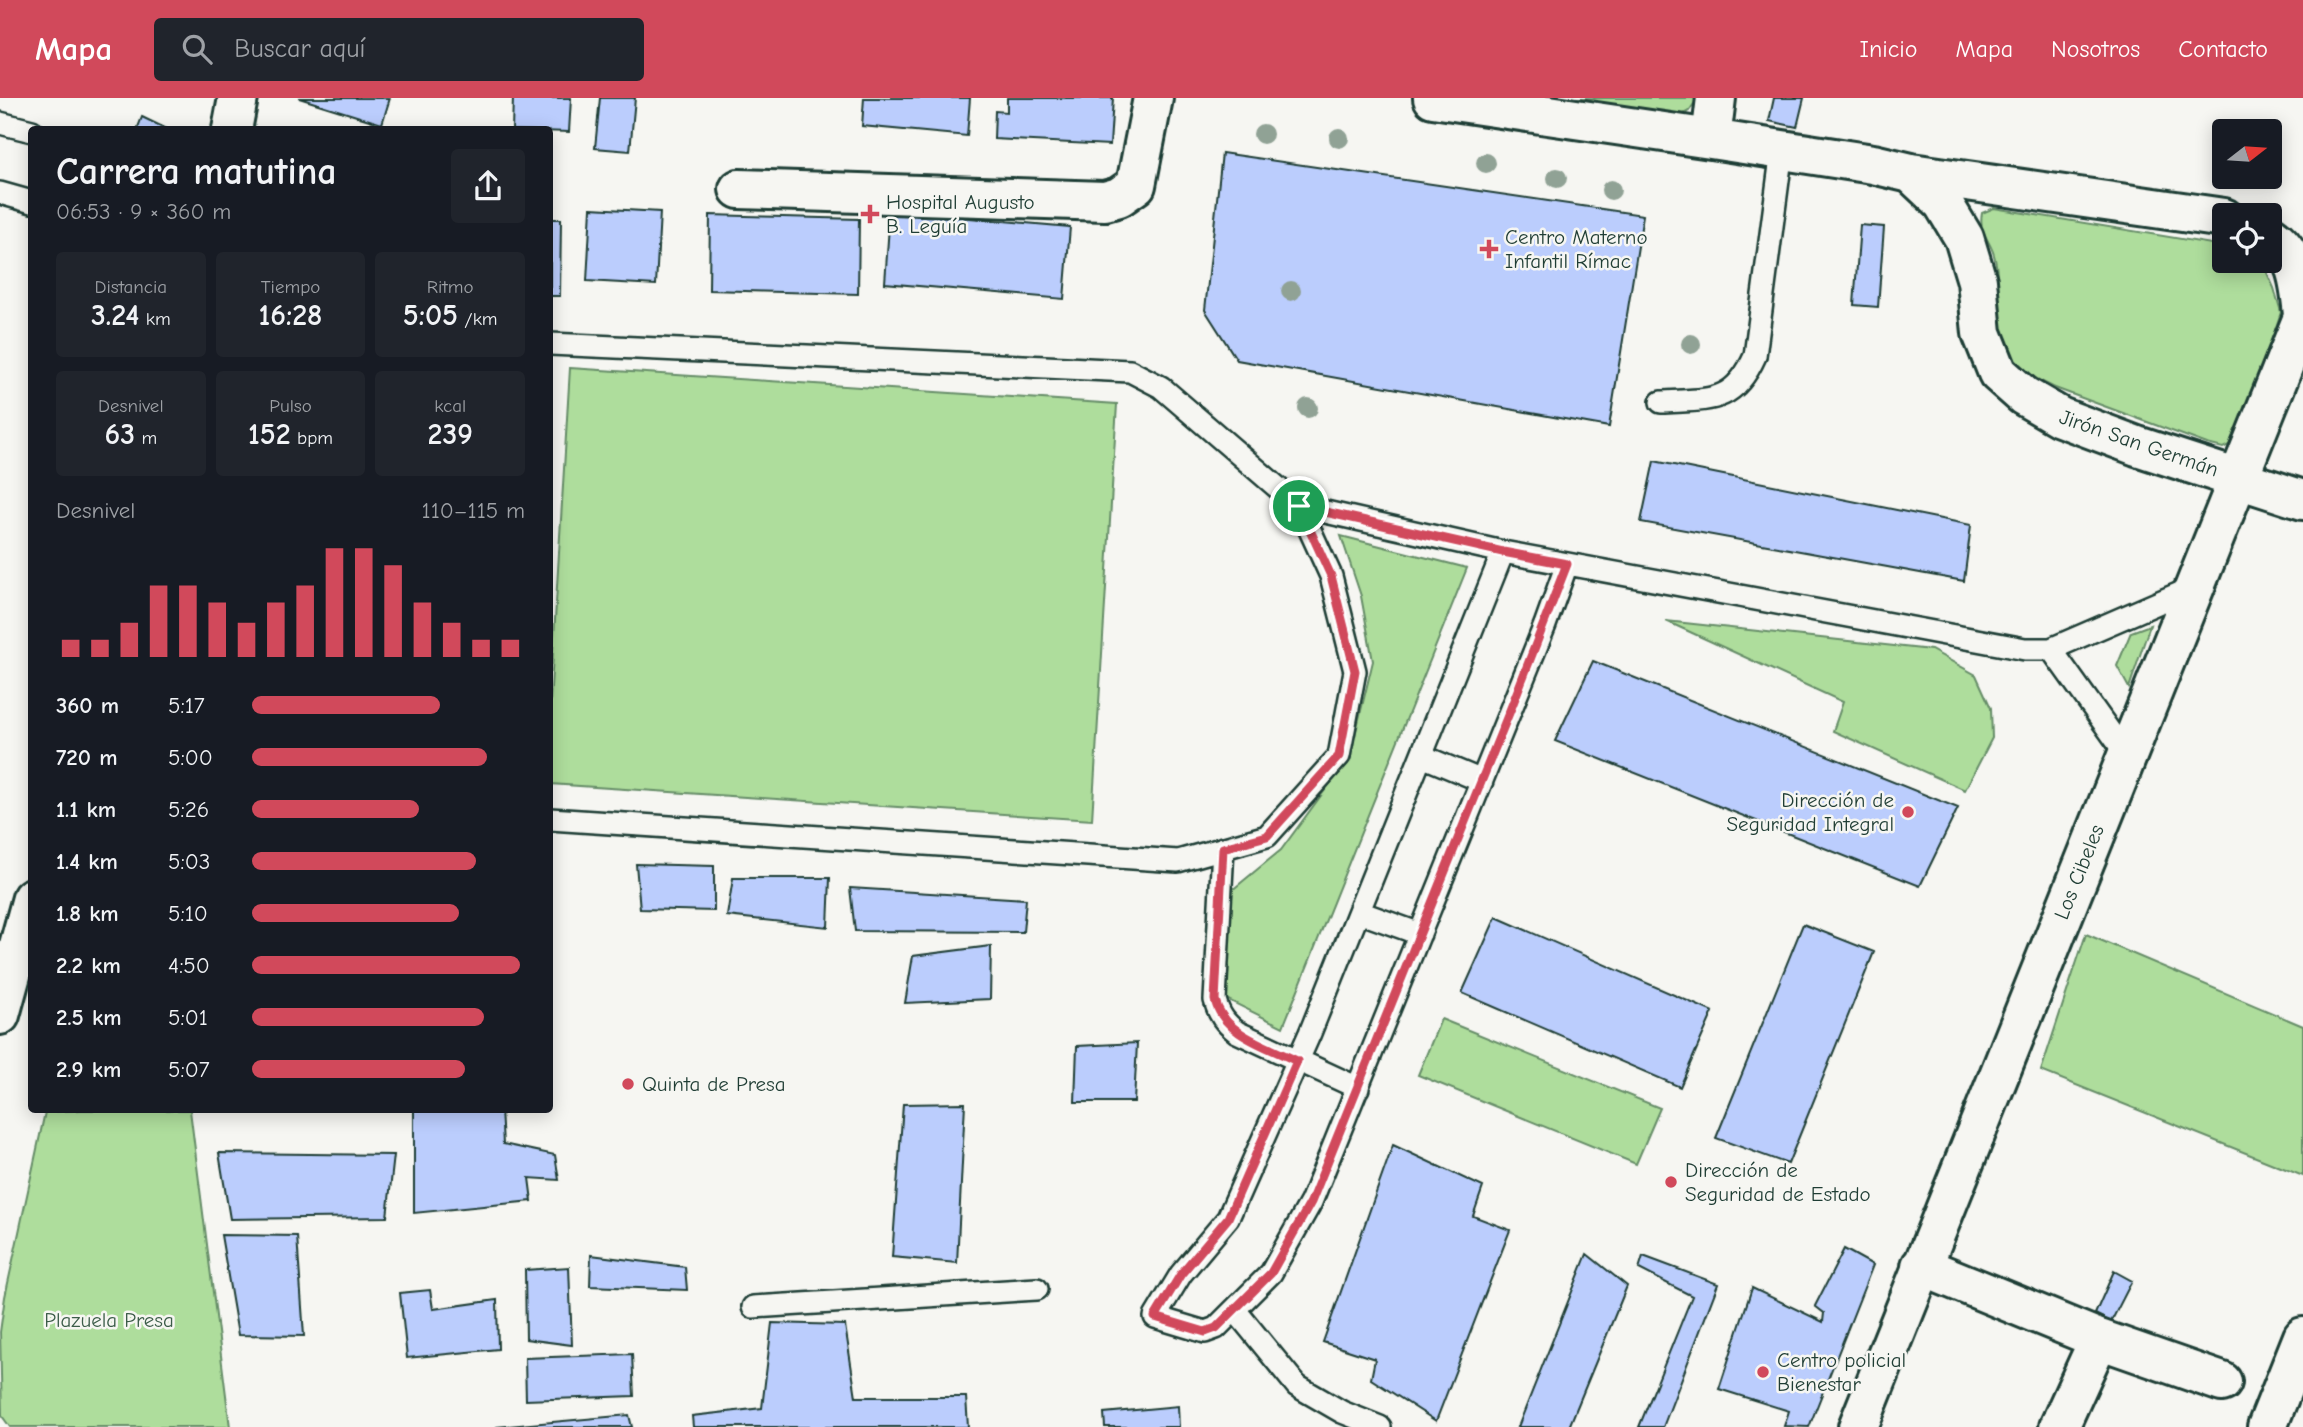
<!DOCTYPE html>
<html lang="es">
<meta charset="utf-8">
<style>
:root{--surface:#171b24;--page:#20242c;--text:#f1f3f6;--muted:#9ea1a6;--accent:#d1495b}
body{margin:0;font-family:"Comic Neue",sans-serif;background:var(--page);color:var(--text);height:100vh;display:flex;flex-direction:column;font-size:26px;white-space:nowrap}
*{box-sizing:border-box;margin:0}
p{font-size:23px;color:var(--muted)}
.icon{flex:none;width:38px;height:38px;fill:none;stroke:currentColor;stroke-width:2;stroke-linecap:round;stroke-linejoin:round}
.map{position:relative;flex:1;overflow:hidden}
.sheet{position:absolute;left:28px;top:28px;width:525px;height:987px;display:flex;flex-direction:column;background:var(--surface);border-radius:7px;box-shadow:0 4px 18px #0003}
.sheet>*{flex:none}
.needle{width:46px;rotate:73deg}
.buttons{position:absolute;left:2212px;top:21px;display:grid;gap:14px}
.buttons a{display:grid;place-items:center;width:70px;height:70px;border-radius:7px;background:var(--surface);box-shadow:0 4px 18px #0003;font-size:35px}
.pin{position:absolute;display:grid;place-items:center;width:60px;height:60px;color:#fff;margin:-30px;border:4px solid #fff;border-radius:50%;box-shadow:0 2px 7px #0007}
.round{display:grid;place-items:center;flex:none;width:74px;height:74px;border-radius:7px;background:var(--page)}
.overview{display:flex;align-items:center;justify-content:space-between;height:119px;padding:0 28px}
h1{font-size:38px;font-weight:700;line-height:52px}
.figures{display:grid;grid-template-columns:repeat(3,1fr);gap:10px;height:119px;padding:7px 28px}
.figures div{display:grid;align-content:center;border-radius:7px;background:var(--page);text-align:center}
.figures b{font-size:30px;font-weight:700}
.figures small{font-size:19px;font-weight:400}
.figures p{font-size:19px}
.chart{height:196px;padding:14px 28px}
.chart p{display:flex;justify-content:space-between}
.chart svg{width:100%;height:126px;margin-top:7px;stroke:var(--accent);stroke-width:6}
ul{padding:0 28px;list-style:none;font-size:23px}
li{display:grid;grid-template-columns:112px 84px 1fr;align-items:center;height:52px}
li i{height:18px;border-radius:9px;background:var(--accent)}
header{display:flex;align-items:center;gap:42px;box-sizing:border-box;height:98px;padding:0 35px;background:var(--accent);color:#fff}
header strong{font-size:33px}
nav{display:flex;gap:38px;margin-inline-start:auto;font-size:24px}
.search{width:490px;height:63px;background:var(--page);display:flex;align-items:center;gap:18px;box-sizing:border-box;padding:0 24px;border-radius:7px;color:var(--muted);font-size:26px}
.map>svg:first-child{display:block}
.green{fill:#aedd9c;stroke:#668d68;stroke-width:2}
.building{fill:#bbcdfd;stroke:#1f3d34;stroke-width:2}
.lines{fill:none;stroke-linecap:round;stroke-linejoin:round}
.lane-casing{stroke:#1f3d34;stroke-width:26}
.street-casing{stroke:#1f3d34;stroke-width:44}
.secondary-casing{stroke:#1f3d34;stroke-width:44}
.lane{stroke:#f6f6f2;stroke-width:21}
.street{stroke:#f6f6f2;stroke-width:38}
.secondary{stroke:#f6f6f2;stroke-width:38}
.tree{fill:#90a295}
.route-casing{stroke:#fff;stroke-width:14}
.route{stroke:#d1495b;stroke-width:9}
.poi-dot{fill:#d1495b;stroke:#f6f6f2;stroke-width:2.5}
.labels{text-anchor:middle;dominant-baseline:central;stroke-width:5;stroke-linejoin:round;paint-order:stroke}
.poi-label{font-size:21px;fill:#1f3d34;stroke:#f6f6f2;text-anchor:start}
.street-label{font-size:21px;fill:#1f3d34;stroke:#f6f6f2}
.park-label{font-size:21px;fill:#3c5d49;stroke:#f6f6f2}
</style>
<header>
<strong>Mapa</strong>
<div class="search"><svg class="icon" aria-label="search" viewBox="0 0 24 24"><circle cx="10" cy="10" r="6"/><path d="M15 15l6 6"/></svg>Buscar aquí</div>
<nav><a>Inicio</a><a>Mapa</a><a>Nosotros</a><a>Contacto</a></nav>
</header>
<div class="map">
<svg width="2303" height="1329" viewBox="0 0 2303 1329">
<rect width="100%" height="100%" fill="#f6f6f2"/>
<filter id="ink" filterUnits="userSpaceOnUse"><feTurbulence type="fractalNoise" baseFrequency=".0143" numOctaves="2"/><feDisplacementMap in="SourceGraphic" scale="14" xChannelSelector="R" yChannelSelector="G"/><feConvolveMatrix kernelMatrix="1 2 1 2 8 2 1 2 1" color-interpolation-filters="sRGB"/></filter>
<g filter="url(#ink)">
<path class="green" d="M1543 0H1698L1689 13 1678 19Z
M1994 110 2224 148V163H2257L2264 168 2274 190 2281 214 2239 342 2223 350 2207 346 2055 290C2042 283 2027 278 2017 267 1989 240 2003 196 1995 161 1992 143 1978 136 1982 115Z
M570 270 1117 306 1092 722 550 686V606Z
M1341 438 1467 470 1283 929 1220 898 1231 793 1281 752 1350 658 1373 563 1361 498Z
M1666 523 1931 552 1976 577 1991 610 1992 640 1965 692 1833 633 1843 604Z
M2150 527 2129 590 2117 568 2131 534Z
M2086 836 2303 928V1078L2041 973Z
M1441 921 1660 1010 1636 1066 1418 977Z
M81 1012H190L230 1329H10L2 1318 0 1234 5 1199 45 1014Z"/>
<path class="building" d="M299 0H390L382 26Z
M513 0H571L569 34 512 32Z
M600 0H635L630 53 595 50Z
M864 0H970L967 38 862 28Z
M1007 0H1113L1110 47 994 41 995 13 1007 14Z
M1774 0H1804L1797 29 1769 23Z
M142 19 169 32H137Z
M1222 55 1643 117 1609 329 1237 262 1205 212Z
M591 110 660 114 656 187 587 183Z
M890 113 1070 129 1064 201 885 185Z
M710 117 859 121 858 196 709 192Z
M550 121H561L560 198H550Z
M1860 127 1884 129 1878 209 1854 207Z
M1654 363 1971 427 1964 483 1641 424Z
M1593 563 1958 710 1920 788 1555 643Z
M636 766 714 768V813L640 811Z
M733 780H830L828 829 727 818Z
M850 790 1026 801 1023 834 855 833Z
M1496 819 1713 914 1680 989 1462 895Z
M1803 826 1874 854 1788 1066 1716 1040Z
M991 848 990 901 905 905 913 858Z
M1137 945 1134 1004H1075L1077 948Z
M965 1005 957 1165 892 1159 903 1006Z
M414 1012H501L503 1046 555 1057 559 1082 529 1080 532 1103 414 1115Z
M1393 1047 1483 1089 1473 1118 1510 1132 1436 1323 1371 1281 1375 1261 1323 1244Z
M219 1055 394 1057 387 1119 230 1121Z
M221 1137 297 1138 304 1238 238 1237Z
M1844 1151 1873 1167 1809 1329 1784 1328 1789 1313 1719 1291 1752 1190 1823 1224 1824 1215 1815 1208Z
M1587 1156 1627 1188 1569 1329H1518Z
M591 1157 685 1169 687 1192 590 1188Z
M1643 1158 1718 1186 1663 1329H1639L1692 1198 1639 1171Z
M569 1169 572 1247 526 1241 525 1172Z
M2114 1173 2132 1183 2111 1224 2095 1216Z
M430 1192 433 1211 497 1202 498 1251 407 1260 400 1195Z
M772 1225 845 1227 856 1299H966L968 1329H693L692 1318 762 1310Z
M632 1256 634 1298 526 1302 525 1260Z
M1178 1308 1179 1329H1105L1104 1315Z
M629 1317 632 1329H496Z"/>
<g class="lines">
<defs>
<path id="lane" d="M0 25 32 33
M0 95 32 104
M550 246 1130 273 1161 289 1299 408 1331 478 1355 573 1339 658 1267 738 1178 763 550 721
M1661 304C1709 301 1733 307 1755 258L1782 52
M1299 408 1503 454 2025 551H2051L2192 490
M1503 454 1310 935 1228 1120 1181 1176 1155 1219 1205 1234 1216 1230 1271 1175 1311 1104 1545 527 1567 466
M2051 551 2126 656
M1422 658 1482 683
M1223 750 1215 902C1219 917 1225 925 1237 934L1358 990
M1359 814 1420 836
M753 1209 1037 1191
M1235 1212 1297 1288 1342 1314 1380 1329"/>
<path id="street" d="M1433 0 1711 41 1873 66 1911 75 2224 120
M232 32 238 0
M1711 41 1716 0
M1911 75 1943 105 1964 140 1977 183 1982 235 1998 275 2024 298 2060 319 2137 348 2303 402
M739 91 1105 103 1119 99 1136 87 1153 0
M2270 137C2297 155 2300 186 2303 217
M0 917 32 800
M1921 1168 2099 1241
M1858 1329 2303 219
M2059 1329 2099 1241 2222 1284"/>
<path id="secondary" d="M2267 1329 2303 1239"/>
</defs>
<use href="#lane" class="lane-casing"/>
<use href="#street" class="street-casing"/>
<use href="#secondary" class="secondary-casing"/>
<use href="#lane" class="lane"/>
<use href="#street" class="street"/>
<use href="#secondary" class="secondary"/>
</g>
<g class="tree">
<circle cx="1263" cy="36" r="10"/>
<circle cx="1339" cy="40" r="10"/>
<circle cx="1486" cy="65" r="10"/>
<circle cx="1557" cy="80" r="10"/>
<circle cx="1611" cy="92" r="10"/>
<circle cx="1291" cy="193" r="10"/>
<circle cx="1691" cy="246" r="10"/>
<circle cx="1308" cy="310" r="10"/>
</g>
</g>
<g class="lines" filter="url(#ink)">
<defs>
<path id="route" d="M1299 408 1503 454 1567 466 1513 605 1311 1104 1271 1175 1216 1230 1205 1234 1155 1219 1181 1176 1228 1120 1297 963C1267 948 1224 937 1215 902L1223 750 1267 738 1339 658 1355 573 1331 478Z"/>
</defs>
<use href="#route" class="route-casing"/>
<use href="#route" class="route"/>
</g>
<g class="poi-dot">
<path d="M866.5 105.5h7v7h7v7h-7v7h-7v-7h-7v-7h7z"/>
<path d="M1485.5 140.5h7v7h7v7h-7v7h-7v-7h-7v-7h7z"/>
<circle cx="1908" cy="714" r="7"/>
<circle cx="628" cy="986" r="7"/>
<circle cx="1671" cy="1084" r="7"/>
<circle cx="1763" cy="1274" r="7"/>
</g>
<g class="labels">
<g class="poi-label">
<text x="886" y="104">Hospital Augusto<tspan x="886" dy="24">B. Leguía</tspan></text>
<text x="1505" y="139">Centro Materno<tspan x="1505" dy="24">Infantil Rímac</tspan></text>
<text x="1894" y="702" text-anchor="end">Dirección de<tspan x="1894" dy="24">Seguridad Integral</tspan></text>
<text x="642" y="986">Quinta de Presa</text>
<text x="1685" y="1072">Dirección de<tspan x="1685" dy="24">Seguridad de Estado</tspan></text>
<text x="1777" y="1262">Centro policial<tspan x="1777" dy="24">Bienestar</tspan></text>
</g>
<g class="street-label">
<text transform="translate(2139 345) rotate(19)">Jirón San Germán</text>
<text transform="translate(2079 774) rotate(-68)">Los Cibeles</text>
</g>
<g class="park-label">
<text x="109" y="1222">Plazuela Presa</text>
</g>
</g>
</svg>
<div class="buttons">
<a><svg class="needle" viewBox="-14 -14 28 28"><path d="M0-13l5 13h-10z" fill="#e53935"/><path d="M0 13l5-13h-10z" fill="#9ea1a6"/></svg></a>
<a><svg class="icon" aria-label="locate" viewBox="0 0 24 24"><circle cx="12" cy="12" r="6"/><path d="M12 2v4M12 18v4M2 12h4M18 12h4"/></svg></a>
</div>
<div class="pin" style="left:1299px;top:408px;background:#1e9e55"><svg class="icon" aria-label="arrive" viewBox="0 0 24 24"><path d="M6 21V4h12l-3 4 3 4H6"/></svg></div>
<section class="sheet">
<div class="overview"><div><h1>Carrera matutina</h1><p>06:53 · 9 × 360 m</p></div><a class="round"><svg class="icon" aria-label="share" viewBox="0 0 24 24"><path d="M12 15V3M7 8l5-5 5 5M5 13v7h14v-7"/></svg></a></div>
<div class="figures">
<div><p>Distancia</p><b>3.24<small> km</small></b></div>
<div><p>Tiempo</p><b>16:28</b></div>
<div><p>Ritmo</p><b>5:05<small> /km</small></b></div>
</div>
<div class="figures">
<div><p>Desnivel</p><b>63<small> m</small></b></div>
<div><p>Pulso</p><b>152<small> bpm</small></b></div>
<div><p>kcal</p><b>239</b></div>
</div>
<div class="chart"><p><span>Desnivel</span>110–115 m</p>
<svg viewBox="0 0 160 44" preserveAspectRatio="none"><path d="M5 44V38M15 44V38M25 44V32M35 44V19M45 44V19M55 44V25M65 44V32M75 44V25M85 44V19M95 44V6M105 44V6M115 44V12M125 44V25M135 44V32M145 44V38M155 44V38"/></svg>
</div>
<ul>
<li><b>360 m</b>5:17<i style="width:69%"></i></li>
<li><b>720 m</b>5:00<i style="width:86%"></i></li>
<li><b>1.1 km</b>5:26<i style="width:61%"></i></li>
<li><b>1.4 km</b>5:03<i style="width:82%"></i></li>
<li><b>1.8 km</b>5:10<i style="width:76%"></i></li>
<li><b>2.2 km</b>4:50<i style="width:98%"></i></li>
<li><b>2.5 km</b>5:01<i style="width:85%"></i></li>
<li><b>2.9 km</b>5:07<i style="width:78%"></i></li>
</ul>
</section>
</div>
